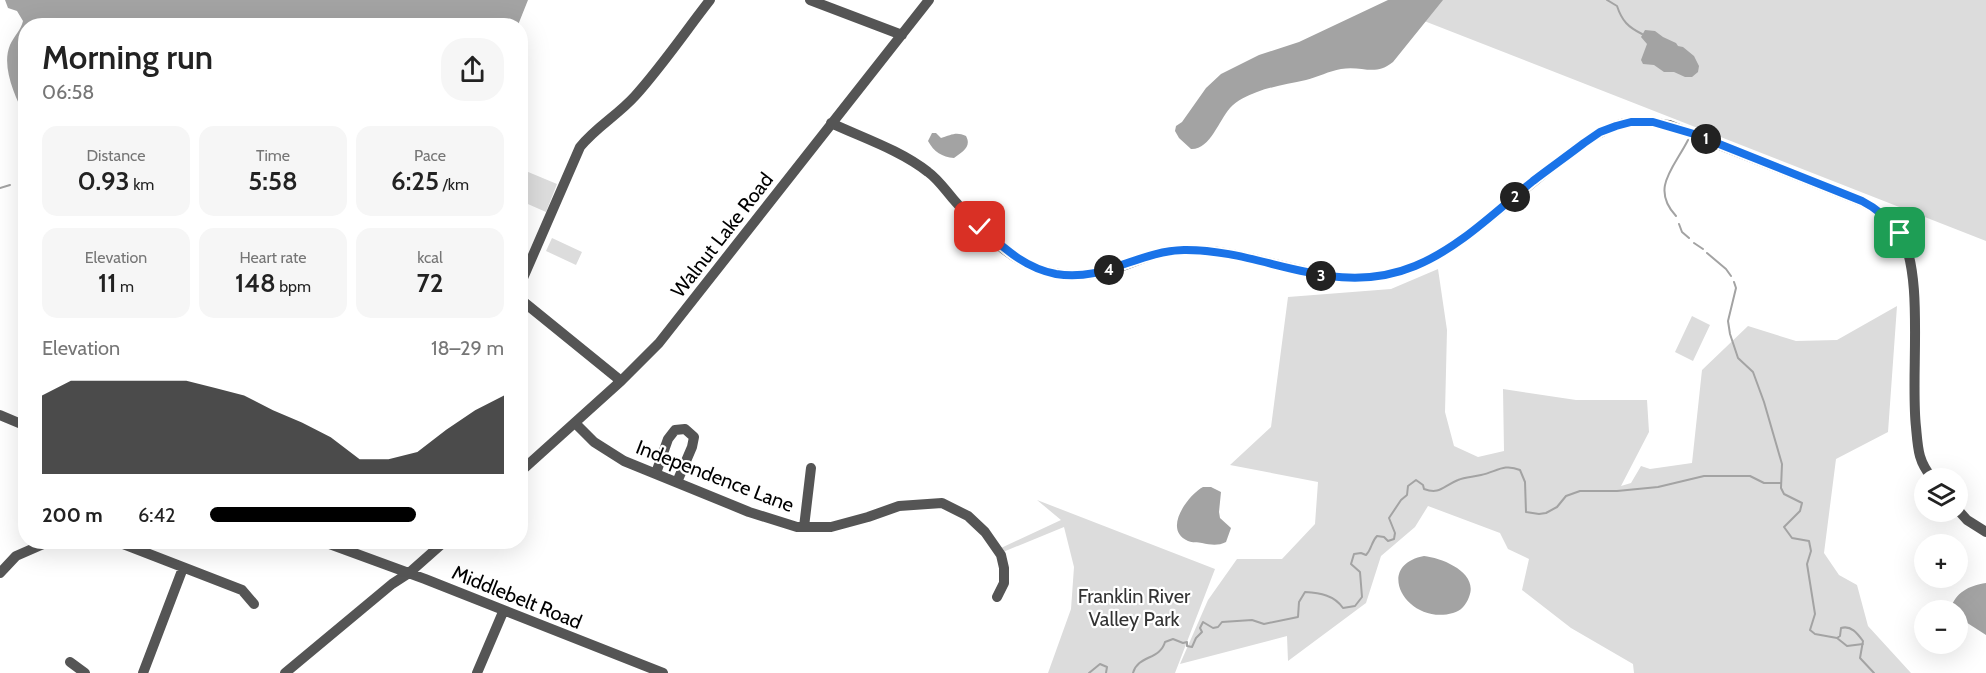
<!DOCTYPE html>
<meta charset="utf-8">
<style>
:root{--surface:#fff;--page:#f6f6f6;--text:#222;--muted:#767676;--accent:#000}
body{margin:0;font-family:Cabin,sans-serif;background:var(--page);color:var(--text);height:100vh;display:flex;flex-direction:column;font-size:22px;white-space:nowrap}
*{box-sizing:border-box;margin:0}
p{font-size:20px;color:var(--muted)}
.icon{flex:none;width:33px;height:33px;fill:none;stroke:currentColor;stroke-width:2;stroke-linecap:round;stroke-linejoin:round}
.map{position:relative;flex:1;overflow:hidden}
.sheet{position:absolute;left:18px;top:18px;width:510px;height:531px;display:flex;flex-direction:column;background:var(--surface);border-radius:24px;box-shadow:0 6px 24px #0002}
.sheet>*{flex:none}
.controls{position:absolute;left:1914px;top:468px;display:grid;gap:12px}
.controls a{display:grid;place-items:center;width:54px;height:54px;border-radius:50%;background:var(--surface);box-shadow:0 6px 24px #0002;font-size:30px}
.pin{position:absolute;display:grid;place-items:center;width:51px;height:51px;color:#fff;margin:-26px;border-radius:12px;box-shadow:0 3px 9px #0006}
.km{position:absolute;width:30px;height:30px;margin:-15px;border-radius:50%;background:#222;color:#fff;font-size:16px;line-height:30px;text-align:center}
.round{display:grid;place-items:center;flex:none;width:63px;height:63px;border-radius:24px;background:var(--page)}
.summary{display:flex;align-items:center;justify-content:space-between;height:102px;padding:0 24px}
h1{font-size:33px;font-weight:600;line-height:45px}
.stats{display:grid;grid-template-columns:repeat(3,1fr);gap:9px;height:102px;padding:6px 24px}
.stats div{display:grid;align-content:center;border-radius:15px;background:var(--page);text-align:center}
.stats b{font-size:26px;font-weight:600}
.stats small{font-size:16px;font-weight:400}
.stats p{font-size:16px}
.chart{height:168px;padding:12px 24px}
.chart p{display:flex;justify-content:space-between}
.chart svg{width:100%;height:108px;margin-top:6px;fill:var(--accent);opacity:.7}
ul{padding:0 24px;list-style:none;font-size:20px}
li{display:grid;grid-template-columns:96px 72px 1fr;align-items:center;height:45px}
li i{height:15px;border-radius:8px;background:var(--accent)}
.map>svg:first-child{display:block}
.green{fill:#dcdcdc}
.water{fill:#a3a3a3}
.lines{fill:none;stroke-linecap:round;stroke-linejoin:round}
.stream{stroke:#a3a3a3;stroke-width:2}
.minor{stroke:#555;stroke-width:10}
.route-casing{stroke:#fff;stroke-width:12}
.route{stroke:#1a73e8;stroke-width:8}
.labels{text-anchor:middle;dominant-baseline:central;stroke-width:4.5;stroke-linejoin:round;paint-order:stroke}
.street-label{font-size:20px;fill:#000;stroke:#fff}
.park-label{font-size:20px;fill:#333;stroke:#fff}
</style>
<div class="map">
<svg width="1986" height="673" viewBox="0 0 1986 673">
<rect width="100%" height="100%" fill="#fff"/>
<path class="green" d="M1421 0H1986V241L1414 17Z
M521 169 557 184 546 212 521 201Z
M552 238 582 252 576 265 546 251Z
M1438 269 1447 330 1445 412 1454 446 1478 457 1504 451 1503 389 1576 400H1647L1649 432 1621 486 1631 483 1641 466 1650 469 1692 463 1702 370 1748 326 1796 341 1837 340 1897 306 1888 432 1836 459 1824 553 1839 575 1857 585 1868 626 1911 673H1634L1633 664 1571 628 1522 590 1529 559 1508 549 1500 533 1428 506 1415 527 1381 556 1366 603 1288 661 1287 636 1180 664 1208 600 1237 559H1282L1315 524 1318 482 1230 465 1271 427 1288 297 1391 289Z
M1692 316 1710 325 1693 361 1675 352Z
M1037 500 1215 569 1175 673H1048L1071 609 1074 567 1064 527 1003 552 1001 548 1061 520Z"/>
<path class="water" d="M5 0H528L518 25 26 26 25 116C15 97 1 66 10 45 14 36 21 30 23 21L17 11 8 8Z
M1388 0H1443L1393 62C1375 77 1362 65 1341 69 1329 71 1318 77 1306 80 1289 84 1273 86 1257 92 1247 96 1237 100 1230 108 1219 120 1210 150 1191 149L1179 138 1175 131 1176 126 1182 122 1206 88 1221 74 1259 55 1299 42Z
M1645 30 1655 31 1663 37 1676 43 1678 46 1683 47 1694 56 1699 66 1698 72 1692 77H1685L1674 72H1664L1654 65 1643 64 1641 60 1647 44 1641 37Z
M932 133H936L941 138C951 135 956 131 966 136 972 147 962 152 954 158 942 157 934 152 928 141Z
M1203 487H1211L1221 492 1219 512 1220 518 1231 528 1226 542C1218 546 1211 545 1202 543 1198 542 1192 543 1188 541 1162 530 1188 495 1203 487Z
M1424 556C1443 558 1479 573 1469 597 1466 605 1461 611 1453 613 1408 626 1372 566 1424 556Z
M1986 583V635L1958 617V610H1950C1956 592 1968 586 1986 583Z"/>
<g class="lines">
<path class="stream" d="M1607 0 1617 6C1622 21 1628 27 1642 34
M0 188 10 185
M1676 216C1650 188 1674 168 1688 140
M1679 224 1682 232 1689 238
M1694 243 1703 249
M1707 253 1726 269 1731 276
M1734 282 1736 288 1728 321 1730 334 1738 358 1753 372 1764 402 1782 464 1781 488 1784 494 1802 503 1800 511 1784 527 1792 538 1809 541 1811 551 1807 564 1815 614 1810 630 1815 634 1837 638 1840 636 1841 628C1851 625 1857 633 1863 641L1860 658 1874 673
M1837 638 1847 646 1863 644
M1089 673 1100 664 1107 667 1106 673
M1133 673C1138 655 1160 660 1165 642L1173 639 1183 643 1187 642V646L1192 647 1196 638 1202 632 1200 628 1203 622 1213 628 1218 627 1222 622 1252 620 1264 624 1298 617 1299 602 1305 592C1320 593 1334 595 1343 608L1355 606 1362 597 1360 572 1351 564 1354 554 1361 553 1366 555C1372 549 1371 542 1377 536L1384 537 1388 541 1394 539 1395 533 1389 518 1401 500 1407 495 1408 486 1416 480 1423 485 1424 489C1440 495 1443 486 1458 480 1465 477 1473 477 1481 475 1496 472 1504 463 1520 470L1525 482 1526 512 1539 514 1546 513 1557 507 1566 496 1580 491H1617L1658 487 1704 476H1750L1764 483H1781"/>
<path class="minor" d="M810 0 902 35
M831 123C863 138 900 150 928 172 938 179 946 191 954 200 978 228 1009 261 1046 271 1067 277 1090 276 1111 270 1135 263 1154 251 1179 250 1261 246 1334 301 1416 266 1466 244 1517 193 1561 160 1582 144 1604 126 1631 122 1644 120 1656 123 1669 125L1861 201C1877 209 1890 218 1900 233 1925 274 1910 376 1916 427 1918 449 1918 461 1932 478
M520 285 580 147C596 127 618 115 635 96 662 66 685 32 710 0
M520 299 621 381
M0 415 26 426
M575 423 594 442 624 461 749 512 797 527H831L868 517 899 506 942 503 968 516 985 532 1001 555 1004 568V583L997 597
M520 472 621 381 659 343 929 0
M656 473 668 439 675 430 685 429 694 437 692 447 677 482
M1958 510 1967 520 1986 532
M804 527 811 468
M118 542 242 590 254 604
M324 542 425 579 663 673
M0 573 16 556 48 542
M70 662 85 673
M143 673 183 568
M285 673 392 584 409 573 444 542
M477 673 503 612"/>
</g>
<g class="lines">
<defs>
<path id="route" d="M980 227C1003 247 1024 268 1056 274 1105 282 1137 251 1184 250 1264 249 1333 300 1415 266 1459 248 1496 211 1533 181 1550 168 1567 156 1584 143L1600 132 1616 126 1631 122H1653L1694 134 1862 201C1878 209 1888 219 1900 233"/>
</defs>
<use href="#route" class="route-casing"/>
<use href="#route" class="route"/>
</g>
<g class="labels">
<g class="street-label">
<text transform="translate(722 235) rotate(-52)">Walnut Lake Road</text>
<text transform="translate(715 476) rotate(21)">Independence Lane</text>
<text transform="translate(517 597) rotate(22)">Middlebelt Road</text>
</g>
<g class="park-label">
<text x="1134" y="596">Franklin River<tspan x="1134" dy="23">Valley Park</tspan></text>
</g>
</g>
</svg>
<div class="controls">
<a><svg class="icon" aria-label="layers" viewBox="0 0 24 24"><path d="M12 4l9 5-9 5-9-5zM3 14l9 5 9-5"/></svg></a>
<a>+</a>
<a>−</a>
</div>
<div class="pin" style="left:1900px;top:233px;background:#1e9e55"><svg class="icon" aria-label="arrive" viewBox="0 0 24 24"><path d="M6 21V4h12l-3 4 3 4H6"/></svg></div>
<div class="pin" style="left:980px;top:227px;background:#d93025"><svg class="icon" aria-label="check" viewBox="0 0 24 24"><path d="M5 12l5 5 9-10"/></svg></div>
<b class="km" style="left:1706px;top:139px">1</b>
<b class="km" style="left:1515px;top:197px">2</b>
<b class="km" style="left:1321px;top:276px">3</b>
<b class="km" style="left:1109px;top:270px">4</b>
<section class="sheet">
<div class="summary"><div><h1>Morning run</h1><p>06:58</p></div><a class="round"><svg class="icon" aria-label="share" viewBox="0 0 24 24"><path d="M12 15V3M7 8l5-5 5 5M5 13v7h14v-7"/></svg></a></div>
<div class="stats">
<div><p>Distance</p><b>0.93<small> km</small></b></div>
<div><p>Time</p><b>5:58</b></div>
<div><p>Pace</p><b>6:25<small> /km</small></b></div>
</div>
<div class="stats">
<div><p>Elevation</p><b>11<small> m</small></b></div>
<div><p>Heart rate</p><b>148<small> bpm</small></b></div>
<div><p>kcal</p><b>72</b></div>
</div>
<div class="chart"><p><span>Elevation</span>18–29 m</p>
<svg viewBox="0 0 160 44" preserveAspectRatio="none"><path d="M0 44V12L10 6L20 6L30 6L40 6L50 6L60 9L70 12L80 18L90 23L100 29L110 38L120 38L130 35L140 26L150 18L160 12V44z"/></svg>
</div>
<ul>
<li><b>200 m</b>6:42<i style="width:70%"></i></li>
</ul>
</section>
</div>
